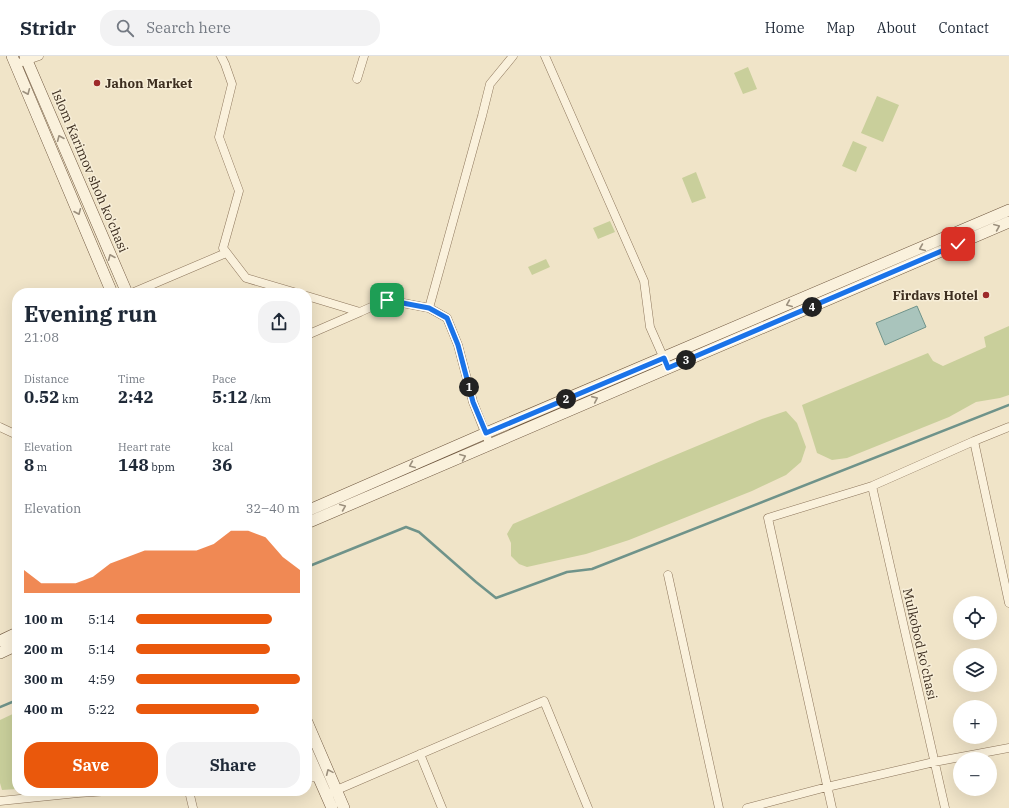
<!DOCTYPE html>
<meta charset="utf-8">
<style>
:root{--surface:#fff;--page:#f2f2f3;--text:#1f2937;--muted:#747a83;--line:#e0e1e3;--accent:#ea580c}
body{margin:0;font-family:"IBM Plex Serif",serif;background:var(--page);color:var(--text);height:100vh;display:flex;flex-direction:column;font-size:15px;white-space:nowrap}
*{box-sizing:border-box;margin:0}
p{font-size:13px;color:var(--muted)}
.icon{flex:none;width:22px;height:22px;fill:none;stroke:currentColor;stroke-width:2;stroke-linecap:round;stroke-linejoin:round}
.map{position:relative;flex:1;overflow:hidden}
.sheet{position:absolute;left:12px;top:232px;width:300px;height:508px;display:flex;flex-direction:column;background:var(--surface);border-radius:16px;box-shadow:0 4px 16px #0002}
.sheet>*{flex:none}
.fabs{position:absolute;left:953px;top:540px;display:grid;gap:8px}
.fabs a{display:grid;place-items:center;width:44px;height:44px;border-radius:50%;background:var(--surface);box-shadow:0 4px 16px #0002;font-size:20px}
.pin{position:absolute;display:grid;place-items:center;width:34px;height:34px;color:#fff;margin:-17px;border-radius:8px;box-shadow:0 2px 6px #0006}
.km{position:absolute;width:20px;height:20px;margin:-10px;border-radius:50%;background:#222;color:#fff;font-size:11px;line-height:20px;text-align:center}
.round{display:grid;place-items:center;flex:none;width:42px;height:42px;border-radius:16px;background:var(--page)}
.headline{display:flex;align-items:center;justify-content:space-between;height:68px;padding:0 12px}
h1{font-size:22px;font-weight:800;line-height:30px}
.stats{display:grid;grid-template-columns:repeat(3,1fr);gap:6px;height:68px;padding:4px 12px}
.stats div{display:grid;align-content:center}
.stats b{font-size:17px;font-weight:800}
.stats small{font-size:11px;font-weight:400}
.stats p{font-size:11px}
.chart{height:112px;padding:8px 12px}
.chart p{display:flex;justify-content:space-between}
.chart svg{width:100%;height:72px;margin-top:4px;fill:var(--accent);opacity:.7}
.primary-button{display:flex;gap:8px;margin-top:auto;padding:8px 12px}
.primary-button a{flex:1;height:46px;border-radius:16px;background:var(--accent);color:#fff;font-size:16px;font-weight:800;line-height:46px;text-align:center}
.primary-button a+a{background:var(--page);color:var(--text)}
ul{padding:0 12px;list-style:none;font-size:13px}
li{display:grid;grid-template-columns:64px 48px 1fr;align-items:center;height:30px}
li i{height:10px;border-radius:5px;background:var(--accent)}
header{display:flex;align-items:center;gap:24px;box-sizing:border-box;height:56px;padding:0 20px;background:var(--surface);border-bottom:1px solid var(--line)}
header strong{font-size:19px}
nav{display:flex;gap:22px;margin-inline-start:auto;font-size:14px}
.search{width:280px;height:36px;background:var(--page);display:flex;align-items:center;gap:10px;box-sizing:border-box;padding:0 14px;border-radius:16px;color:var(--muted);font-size:15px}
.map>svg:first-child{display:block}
.green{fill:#c9cf9b}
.water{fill:#a9c4bc;stroke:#6f938a}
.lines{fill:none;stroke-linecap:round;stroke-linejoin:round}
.stream{stroke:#6f938a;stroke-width:2.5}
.minor-casing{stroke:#8d765c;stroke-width:9}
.secondary-casing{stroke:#6f573f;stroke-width:12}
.minor{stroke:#faf1dc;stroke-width:8}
.secondary{stroke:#faf1dc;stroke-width:11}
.oneway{stroke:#9c907e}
.route-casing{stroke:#fff;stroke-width:8}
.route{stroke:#1a73e8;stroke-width:5}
.poi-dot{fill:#9e2a2b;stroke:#f7eed8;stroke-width:1.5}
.labels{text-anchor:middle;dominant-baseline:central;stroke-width:3;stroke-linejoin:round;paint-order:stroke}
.poi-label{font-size:13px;font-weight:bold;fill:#3d2e20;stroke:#f7eed8;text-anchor:start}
.street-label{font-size:13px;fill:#3d2e20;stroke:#f7eed8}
</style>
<header>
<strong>Stridr</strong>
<div class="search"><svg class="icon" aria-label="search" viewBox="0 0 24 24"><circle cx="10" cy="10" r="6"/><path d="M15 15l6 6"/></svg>Search here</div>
<nav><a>Home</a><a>Map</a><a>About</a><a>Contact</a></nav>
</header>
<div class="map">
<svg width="1009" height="752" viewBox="0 0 1009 752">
<rect width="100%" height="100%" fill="#f0e4c8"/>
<path class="green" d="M748 11 757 33 743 38 734 17Z
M877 40 899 49 883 86 861 77Z
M853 85 867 91 856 116 842 110Z
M696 116 706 142 692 147 682 122Z
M610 165 615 176 598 183 593 172Z
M546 203 550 211 532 219 528 211Z
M1009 270V339L1000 342 976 346 949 361 847 402 832 404 817 397 802 349 928 297 933 305 943 310 986 291 984 281Z
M786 355 797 367 806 391 801 406 786 419 752 435 629 484 586 498 527 511 519 508 511 500V487L507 478 513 468 661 405 762 363Z
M17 656V733L2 734 0 727V664Z"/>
<path class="water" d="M917 250 926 271 885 289 876 267Z"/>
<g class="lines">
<path class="stream" d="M307 511 406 471 419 476 476 526 496 542 567 516 592 513 1009 349
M0 651 17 644"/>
<defs>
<path id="minor" d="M221 0 225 8 232 28 219 81 239 135 223 192 246 222 297 237
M545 0 644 225 650 271 665 305
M16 8 39 0
M357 23 364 0
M132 237 226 197
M307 240 360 256 387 244 429 252 447 262 458 289 473 346 490 389
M429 252 482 60 490 28 513 0
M307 279 360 256
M0 371 17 379
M974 385 1009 547
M872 430 945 752
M668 519 719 752
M420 698 442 752
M307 722 318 721
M189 735 193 752
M332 736 544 645 588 752
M0 745 78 737 109 735
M747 752 827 731 934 706 1009 692
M832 752 768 462 872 430 974 385 1009 371"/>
<path id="secondary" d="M12 0 112 237
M25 0 127 237
M307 455 486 377 1009 154
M307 467 1009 166
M0 585 17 577
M0 597 17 589
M307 666 344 752
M307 695 332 752"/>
</defs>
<use href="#minor" class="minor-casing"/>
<use href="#secondary" class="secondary-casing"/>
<use href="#minor" class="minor"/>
<use href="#secondary" class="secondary"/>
</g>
<defs><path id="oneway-chevron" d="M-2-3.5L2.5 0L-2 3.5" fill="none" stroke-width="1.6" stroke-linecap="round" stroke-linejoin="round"/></defs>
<g class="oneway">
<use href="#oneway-chevron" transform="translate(27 36) rotate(67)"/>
<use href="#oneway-chevron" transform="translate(60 82) rotate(-113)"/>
<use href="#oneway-chevron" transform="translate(78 156) rotate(67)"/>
<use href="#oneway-chevron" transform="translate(997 171) rotate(-23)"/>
<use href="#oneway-chevron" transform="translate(922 192) rotate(157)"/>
<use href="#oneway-chevron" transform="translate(111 201) rotate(-113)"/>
<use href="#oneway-chevron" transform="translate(789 248) rotate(157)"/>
<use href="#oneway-chevron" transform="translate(595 343) rotate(-24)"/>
<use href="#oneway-chevron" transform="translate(463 401) rotate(-23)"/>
<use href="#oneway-chevron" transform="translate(412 409) rotate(157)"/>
<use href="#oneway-chevron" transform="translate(343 451) rotate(-23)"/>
<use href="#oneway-chevron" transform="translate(329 716) rotate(-114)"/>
</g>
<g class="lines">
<defs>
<path id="route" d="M387 244 429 252 447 262 458 289 473 346 486 377 664 302 668 312 958 188"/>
</defs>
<use href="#route" class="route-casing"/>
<use href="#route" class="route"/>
</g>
<g class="poi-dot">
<circle cx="97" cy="27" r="4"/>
<circle cx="986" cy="239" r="4"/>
</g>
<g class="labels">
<g class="poi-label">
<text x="105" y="27">Jahon Market</text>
<text x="978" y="239" text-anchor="end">Firdavs Hotel</text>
</g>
<g class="street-label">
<text transform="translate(90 115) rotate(67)">Islom Karimov shoh ko'chasi</text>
<text transform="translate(920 588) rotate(77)">Mulkobod ko'chasi</text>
</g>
</g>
</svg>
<div class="fabs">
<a><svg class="icon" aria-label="locate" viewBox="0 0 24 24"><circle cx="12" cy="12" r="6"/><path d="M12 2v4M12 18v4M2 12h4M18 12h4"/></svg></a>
<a><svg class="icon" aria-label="layers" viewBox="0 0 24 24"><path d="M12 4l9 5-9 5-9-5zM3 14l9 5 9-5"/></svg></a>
<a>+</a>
<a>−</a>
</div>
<div class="pin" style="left:387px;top:244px;background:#1e9e55"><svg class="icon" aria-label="arrive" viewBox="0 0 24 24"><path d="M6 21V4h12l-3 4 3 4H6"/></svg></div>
<div class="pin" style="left:958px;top:188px;background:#d93025"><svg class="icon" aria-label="check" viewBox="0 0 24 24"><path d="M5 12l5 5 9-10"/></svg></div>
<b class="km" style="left:469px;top:331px">1</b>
<b class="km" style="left:566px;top:343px">2</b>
<b class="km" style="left:686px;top:304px">3</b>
<b class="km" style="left:812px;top:251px">4</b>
<section class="sheet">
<div class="headline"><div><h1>Evening run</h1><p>21:08</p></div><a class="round"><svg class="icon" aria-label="share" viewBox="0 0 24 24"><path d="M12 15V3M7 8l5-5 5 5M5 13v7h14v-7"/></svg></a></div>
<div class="stats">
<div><p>Distance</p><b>0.52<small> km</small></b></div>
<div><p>Time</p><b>2:42</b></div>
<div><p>Pace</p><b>5:12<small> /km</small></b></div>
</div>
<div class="stats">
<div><p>Elevation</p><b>8<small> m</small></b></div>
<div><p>Heart rate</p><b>148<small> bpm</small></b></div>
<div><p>kcal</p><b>36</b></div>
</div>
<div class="chart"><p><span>Elevation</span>32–40 m</p>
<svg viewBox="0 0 160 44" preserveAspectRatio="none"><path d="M0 44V30L10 38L20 38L30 38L40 34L50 26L60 22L70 18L80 18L90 18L100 18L110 14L120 6L130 6L140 10L150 22L160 30V44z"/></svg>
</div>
<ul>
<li><b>100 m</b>5:14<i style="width:83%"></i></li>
<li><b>200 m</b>5:14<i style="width:82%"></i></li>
<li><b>300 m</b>4:59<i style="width:100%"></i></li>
<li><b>400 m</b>5:22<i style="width:75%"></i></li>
</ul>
<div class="primary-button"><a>Save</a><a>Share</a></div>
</section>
</div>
